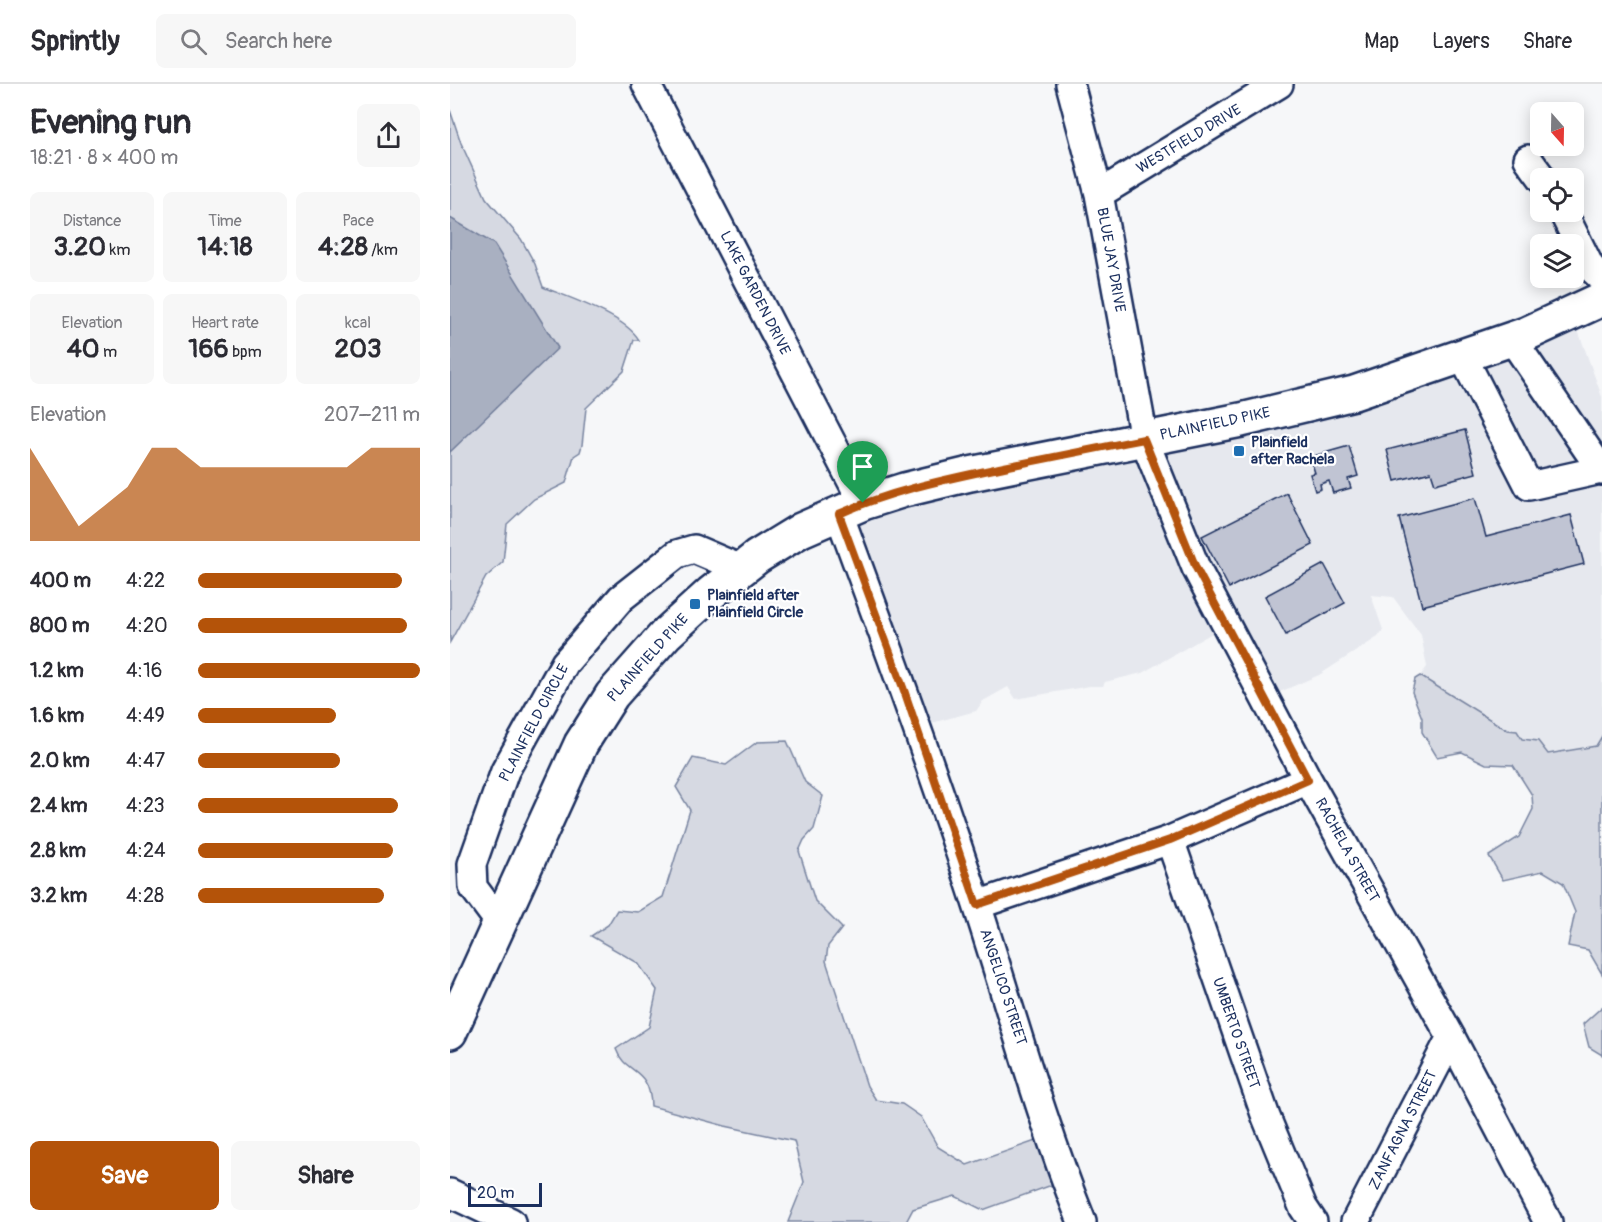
<!DOCTYPE html>
<meta charset="utf-8">
<style>
:root{--surface:#fff;--page:#f7f7f7;--text:#2b2b33;--muted:#7c7c81;--line:#e1e1e2;--accent:#b45309}
body{margin:0;font-family:Pangolin,sans-serif;background:var(--page);color:var(--text);height:100vh;display:flex;flex-direction:column;font-size:22px;white-space:nowrap}
*{box-sizing:border-box;margin:0}
p{font-size:20px;color:var(--muted)}
.icon{flex:none;width:33px;height:33px;fill:none;stroke:currentColor;stroke-width:2;stroke-linecap:round;stroke-linejoin:round}
.map{position:relative;flex:1;overflow:hidden}
.sheet{display:flex;flex-direction:column;background:var(--surface);width:450px}
.sheet>*{flex:none}
.needle{width:39px;rotate:160deg}
.fabs{position:absolute;left:1080px;top:18px;display:grid;gap:12px}
.fabs a{display:grid;place-items:center;width:54px;height:54px;border-radius:9px;background:var(--surface);box-shadow:0 3px 15px #0003;font-size:30px}
.scale{position:absolute;left:18px;bottom:15px;width:74px;box-sizing:border-box;padding-left:6px;border:3px solid #1b2f5e;border-top:0;font-size:16px;line-height:21px;white-space:nowrap;color:#1b2f5e;-webkit-text-stroke:4px #fff;paint-order:stroke}
.pin{position:absolute;display:grid;place-items:center;width:51px;height:51px;color:#fff;margin:-62px -26px;border-radius:50% 50% 50% 0;rotate:-45deg;box-shadow:0 0 6px #0007}
.pin .icon{rotate:45deg}
.round{display:grid;place-items:center;flex:none;width:63px;height:63px;border-radius:9px;background:var(--page)}
.overview{display:flex;align-items:center;justify-content:space-between;height:102px;padding:0 30px}
h1{font-size:33px;font-weight:700;line-height:45px}
.stats{display:grid;grid-template-columns:repeat(3,1fr);gap:9px;height:102px;padding:6px 30px}
.stats div{display:grid;align-content:center;border-radius:9px;background:var(--page);text-align:center}
.stats b{font-size:26px;font-weight:700}
.stats small{font-size:16px;font-weight:400}
.stats p{font-size:16px}
.chart{height:168px;padding:12px 30px}
.chart p{display:flex;justify-content:space-between}
.chart svg{width:100%;height:108px;margin-top:6px;fill:var(--accent);opacity:.7}
.cta{display:flex;gap:12px;margin-top:auto;padding:12px 30px}
.cta a{flex:1;height:69px;border-radius:9px;background:var(--accent);color:#fff;font-size:24px;font-weight:700;line-height:69px;text-align:center}
.cta a+a{background:var(--page);color:var(--text)}
ul{padding:0 30px;list-style:none;font-size:20px}
li{display:grid;grid-template-columns:96px 72px 1fr;align-items:center;height:45px}
li i{height:15px;border-radius:8px;background:var(--accent)}
header{display:flex;align-items:center;gap:36px;box-sizing:border-box;height:84px;padding:0 30px;background:var(--surface);border-bottom:2px solid var(--line)}
header strong{font-size:28px}
nav{display:flex;gap:33px;margin-inline-start:auto;font-size:21px}
.search{width:420px;height:54px;background:var(--page);display:flex;align-items:center;gap:15px;box-sizing:border-box;padding:0 21px;border-radius:9px;color:var(--muted);font-size:22px}
main{display:flex;flex:1;min-height:0}
.map>svg:first-child{display:block}
.built{fill:#e6e8ee}
.green{fill:#d6d9e2;stroke:#7884a0;stroke-width:1.5}
.water{fill:#a9b0c1;stroke:#707c99;stroke-width:1.5}
.building{fill:#c0c4d3;stroke:#1b2f5e;stroke-width:1.5}
.lines{fill:none;stroke-linecap:round;stroke-linejoin:round}
.minor-casing{stroke:#1b2f5e;stroke-width:32}
.major-casing{stroke:#1b2f5e;stroke-width:38}
.minor{stroke:#fff;stroke-width:27}
.major{stroke:#fff;stroke-width:33}
.route-casing{stroke:#fff;stroke-width:12}
.route{stroke:#b45309;stroke-width:8}
.poi-dot{fill:#1f6fb2;stroke:#fff;stroke-width:2}
.labels{text-anchor:middle;dominant-baseline:central;stroke-width:4.5;stroke-linejoin:round;paint-order:stroke}
.street-label{font-size:15px;fill:#1b2f5e;stroke:#fff}
.poi-label{font-size:15px;font-weight:bold;fill:#1b2f5e;stroke:#fff;text-anchor:start}
</style>
<header>
<strong>Sprintly</strong>
<div class="search"><svg class="icon" aria-label="search" viewBox="0 0 24 24"><circle cx="10" cy="10" r="6"/><path d="M15 15l6 6"/></svg>Search here</div>
<nav><a>Map</a><a>Layers</a><a>Share</a></nav>
</header>
<main>
<section class="sheet">
<div class="overview"><div><h1>Evening run</h1><p>18:21 · 8 × 400 m</p></div><a class="round"><svg class="icon" aria-label="share" viewBox="0 0 24 24"><path d="M12 15V3M7 8l5-5 5 5M5 13v7h14v-7"/></svg></a></div>
<div class="stats">
<div><p>Distance</p><b>3.20<small> km</small></b></div>
<div><p>Time</p><b>14:18</b></div>
<div><p>Pace</p><b>4:28<small> /km</small></b></div>
</div>
<div class="stats">
<div><p>Elevation</p><b>40<small> m</small></b></div>
<div><p>Heart rate</p><b>166<small> bpm</small></b></div>
<div><p>kcal</p><b>203</b></div>
</div>
<div class="chart"><p><span>Elevation</span>207–211 m</p>
<svg viewBox="0 0 160 44" preserveAspectRatio="none"><path d="M0 44V6L10 22L20 38L30 30L40 22L50 6L60 6L70 14L80 14L90 14L100 14L110 14L120 14L130 14L140 6L150 6L160 6V44z"/></svg>
</div>
<ul>
<li><b>400 m</b>4:22<i style="width:92%"></i></li>
<li><b>800 m</b>4:20<i style="width:94%"></i></li>
<li><b>1.2 km</b>4:16<i style="width:100%"></i></li>
<li><b>1.6 km</b>4:49<i style="width:62%"></i></li>
<li><b>2.0 km</b>4:47<i style="width:64%"></i></li>
<li><b>2.4 km</b>4:23<i style="width:90%"></i></li>
<li><b>2.8 km</b>4:24<i style="width:88%"></i></li>
<li><b>3.2 km</b>4:28<i style="width:84%"></i></li>
</ul>
<div class="cta"><a>Save</a><a>Share</a></div>
</section>
<div class="map">
<svg width="1152" height="1138" viewBox="0 0 1152 1138">
<rect width="100%" height="100%" fill="#f6f7f9"/>
<filter id="ink" filterUnits="userSpaceOnUse"><feTurbulence type="fractalNoise" baseFrequency=".0167" numOctaves="2"/><feDisplacementMap in="SourceGraphic" scale="12" xChannelSelector="R" yChannelSelector="G"/><feConvolveMatrix kernelMatrix="1 2 1 2 8 2 1 2 1" color-interpolation-filters="sRGB"/></filter>
<g filter="url(#ink)">
<path class="built" d="M1124 235 1152 313V652L1146 662 1098 670 1088 657 1072 655 1067 647H1057L970 592 977 583 971 551 943 513 921 511 933 546 928 553 869 591 816 614 771 544 692 589 655 598 653 602H640L566 615 558 603 533 617 526 627 467 643 398 427Z"/>
<path class="green" d="M0 26 11 59 36 114 71 155 85 180 93 203C120 214 175 232 189 256H184L174 287 136 324 132 361 130 368 124 372 116 399 84 415 57 440 53 478 36 493 0 558Z
M970 592 1057 646 1067 647 1072 655 1088 657 1098 670 1146 662 1152 652V890L1138 866 1118 862 1125 828 1113 799 1093 787 1053 796 1039 772 1069 753 1083 725 1082 711 1063 681 1036 680 1012 668 987 673 972 648V634L962 608 965 595Z
M337 657 355 698 373 712 364 745 354 756 349 767 365 817 392 844 378 862 376 877 417 1002 426 1016 452 1020 471 1033 488 1063 517 1081 600 1052 613 1097 533 1126 505 1112 463 1125 456 1138H338L354 1098 344 1057 275 1042 201 1022C200 982 175 991 166 965L199 943 207 906 188 879 141 852 158 841 167 826 188 828 213 813 240 726 226 703 243 674 276 681 307 658Z
M1152 923V971L1139 963 1133 940Z"/>
<path class="water" d="M0 134 44 160 108 264 0 368Z"/>
<path class="building" d="M1015 346 1026 389 985 400 981 388 945 397 937 366Z
M899 362 908 392 898 395 901 404 883 409 879 397 870 400 871 405 865 407 860 390 865 389 860 373Z
M837 409 863 461 779 504 752 452Z
M1025 414 1036 453 1121 431 1134 480 972 522 949 434Z
M874 480 895 519 836 551 815 512Z"/>
<g class="lines">
<defs>
<path id="minor" d="M196 0 413 419
M620 0 649 110 694 355 746 484 858 696 1001 953 1098 1138
M1078 75 1092 94
M649 110 829 0
M1113 128 1140 183 1152 194
M1062 255 1152 387
M1013 273 1079 402 1151 386
M389 430C437 560 485 691 528 824 562 929 591 1036 632 1138
M720 756 816 1033 853 1123 863 1138
M527 821 720 756 858 696
M49 838 23 803 22 780 55 687 115 579 171 514 227 470 244 465 291 485
M0 1109 61 1138
M905 1138 1001 953"/>
<path id="major" d="M0 948 131 660 162 611 216 550 261 509 307 473 351 446 413 419 454 406 520 390 791 336 904 309 1076 250 1152 215"/>
</defs>
<use href="#minor" class="minor-casing"/>
<use href="#major" class="major-casing"/>
<use href="#minor" class="minor"/>
<use href="#major" class="major"/>
</g>
</g>
<g class="lines" filter="url(#ink)">
<defs>
<path id="route" d="M694 355 746 484 858 696 720 756 527 821 455 609 389 430C442 406 498 395 554 383 600 374 647 364 694 355Z"/>
</defs>
<use href="#route" class="route-casing"/>
<use href="#route" class="route"/>
</g>
<g class="poi-dot">
<rect x="783" y="361" width="12" height="12" rx="3"/>
<rect x="239" y="514" width="12" height="12" rx="3"/>
</g>
<g class="labels">
<g class="street-label">
<text transform="translate(739 55) rotate(-31)">WESTFIELD DRIVE</text>
<text transform="translate(661 176) rotate(80)">BLUE JAY DRIVE</text>
<text transform="translate(305 209) rotate(63)">LAKE GARDEN DRIVE</text>
<text transform="translate(765 340) rotate(-12)">PLAINFIELD PIKE</text>
<text transform="translate(198 574) rotate(-48)">PLAINFIELD PIKE</text>
<text transform="translate(84 639) rotate(-62)">PLAINFIELD CIRCLE</text>
<text transform="translate(897 766) rotate(61)">RACHELA STREET</text>
<text transform="translate(553 903) rotate(72)">ANGELICO STREET</text>
<text transform="translate(786 949) rotate(71)">UMBERTO STREET</text>
<text transform="translate(953 1046) rotate(-63)">ZANFAGNA STREET</text>
</g>
<g class="poi-label">
<text x="801" y="358">Plainfield<tspan x="801" dy="17">after Rachela</tspan></text>
<text x="257" y="511">Plainfield after<tspan x="257" dy="17">Plainfield Circle</tspan></text>
</g>
</g>
</svg>
<div class="fabs">
<a><svg class="needle" viewBox="-14 -14 28 28"><path d="M0-13l5 13h-10z" fill="#e53935"/><path d="M0 13l5-13h-10z" fill="#7c7c81"/></svg></a>
<a><svg class="icon" aria-label="locate" viewBox="0 0 24 24"><circle cx="12" cy="12" r="6"/><path d="M12 2v4M12 18v4M2 12h4M18 12h4"/></svg></a>
<a><svg class="icon" aria-label="layers" viewBox="0 0 24 24"><path d="M12 4l9 5-9 5-9-5zM3 14l9 5 9-5"/></svg></a>
</div>
<div class="scale">20 m</div>
<div class="pin" style="left:413px;top:419px;background:#1e9e55"><svg class="icon" aria-label="arrive" viewBox="0 0 24 24"><path d="M6 21V4h12l-3 4 3 4H6"/></svg></div>
</div>
</main>
